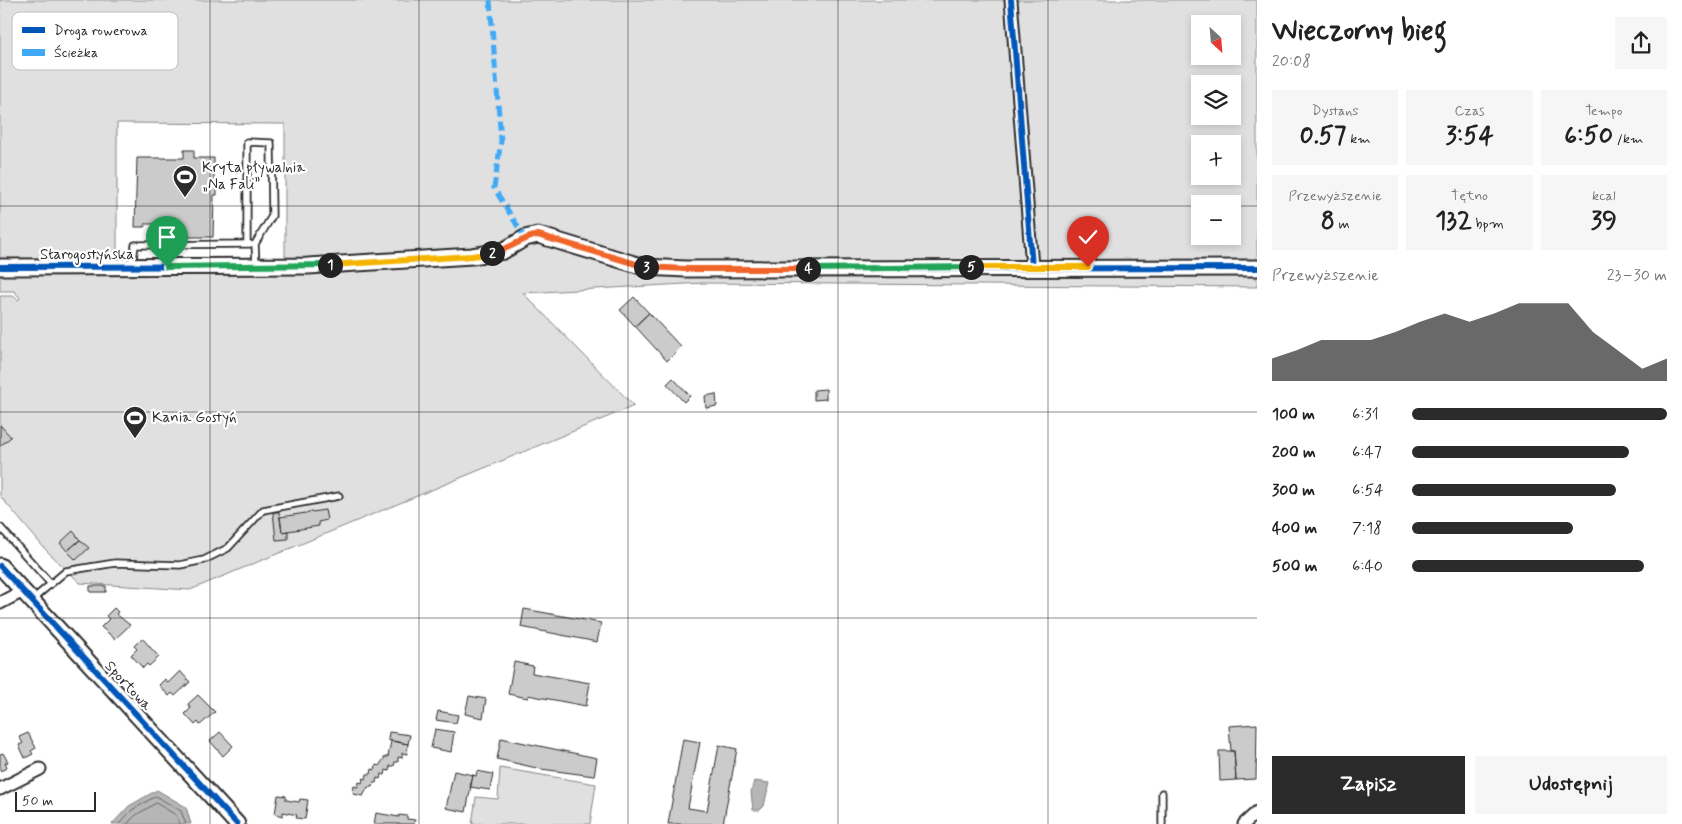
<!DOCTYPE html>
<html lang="pl">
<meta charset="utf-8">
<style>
:root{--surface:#fff;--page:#f6f6f6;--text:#222;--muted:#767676;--accent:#2b2b2b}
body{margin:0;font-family:Mynerve,sans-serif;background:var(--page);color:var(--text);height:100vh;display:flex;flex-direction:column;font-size:19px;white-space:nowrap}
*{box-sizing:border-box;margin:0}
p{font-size:16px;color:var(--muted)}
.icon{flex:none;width:28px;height:28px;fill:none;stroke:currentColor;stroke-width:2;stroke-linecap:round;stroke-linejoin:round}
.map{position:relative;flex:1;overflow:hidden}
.side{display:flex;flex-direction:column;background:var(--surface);width:425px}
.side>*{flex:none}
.needle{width:32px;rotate:154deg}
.tools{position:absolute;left:1191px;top:15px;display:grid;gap:10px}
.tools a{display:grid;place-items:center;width:50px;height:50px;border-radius:0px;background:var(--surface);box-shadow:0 2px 8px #0003;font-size:25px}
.scale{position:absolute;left:15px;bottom:12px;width:81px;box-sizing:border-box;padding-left:5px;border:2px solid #2b2b2b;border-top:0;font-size:14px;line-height:18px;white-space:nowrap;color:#2b2b2b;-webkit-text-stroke:4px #fff;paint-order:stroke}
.pin{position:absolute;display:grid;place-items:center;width:42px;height:42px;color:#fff;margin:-51px -21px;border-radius:50% 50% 50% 0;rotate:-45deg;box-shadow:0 0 5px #0007}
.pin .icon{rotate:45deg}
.km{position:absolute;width:25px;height:25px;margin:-12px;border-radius:50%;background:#222;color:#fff;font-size:14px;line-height:25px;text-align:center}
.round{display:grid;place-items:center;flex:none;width:52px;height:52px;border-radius:0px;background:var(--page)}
.summary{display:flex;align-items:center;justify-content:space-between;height:85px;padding:0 15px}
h1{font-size:28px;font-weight:800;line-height:38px}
.stats{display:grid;grid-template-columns:repeat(3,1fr);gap:8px;height:85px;padding:5px 15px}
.stats div{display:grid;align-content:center;border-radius:0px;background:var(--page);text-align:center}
.stats b{font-size:25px;font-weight:800}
.stats small{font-size:14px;font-weight:400}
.stats p{font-size:14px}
.chart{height:140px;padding:10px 15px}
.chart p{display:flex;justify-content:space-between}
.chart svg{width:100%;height:90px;margin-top:5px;fill:var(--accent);opacity:.7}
.primary-button{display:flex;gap:10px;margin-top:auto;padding:10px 15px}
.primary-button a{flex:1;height:58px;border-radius:0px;background:var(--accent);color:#fff;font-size:20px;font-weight:800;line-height:58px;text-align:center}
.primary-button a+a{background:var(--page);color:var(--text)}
ul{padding:0 15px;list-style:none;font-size:16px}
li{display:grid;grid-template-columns:80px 60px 1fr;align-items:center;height:38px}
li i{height:12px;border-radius:6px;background:var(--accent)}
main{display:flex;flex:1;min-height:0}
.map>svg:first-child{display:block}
.green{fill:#e0e0e0;stroke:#868686;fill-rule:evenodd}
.water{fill:#b6b6b6;stroke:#7e7e7e}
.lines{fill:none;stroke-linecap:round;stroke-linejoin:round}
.shore{stroke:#636363;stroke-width:1}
.building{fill:#cbcbcb;stroke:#2b2b2b}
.lane-casing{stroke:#2b2b2b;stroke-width:9}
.street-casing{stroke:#2b2b2b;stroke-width:15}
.secondary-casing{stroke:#2b2b2b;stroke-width:19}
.lane{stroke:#fff;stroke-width:5.5}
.street{stroke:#fff;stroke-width:11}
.secondary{stroke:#fff;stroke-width:15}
.quiet{stroke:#3fa9f5;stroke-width:5;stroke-dasharray:10 5;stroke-linecap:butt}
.cycleway-casing{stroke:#fff;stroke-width:9}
.cycleway{stroke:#0057b8;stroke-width:6}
.split-1-casing{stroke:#fff;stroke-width:10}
.split-2-casing{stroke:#fff;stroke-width:10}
.split-3-casing{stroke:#fff;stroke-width:10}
.split-4-casing{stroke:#fff;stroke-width:10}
.split-5-casing{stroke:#fff;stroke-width:10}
.split-6-casing{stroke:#fff;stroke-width:10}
.split-1{stroke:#22a559;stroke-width:6}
.split-2{stroke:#f5b400;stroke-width:6}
.split-3{stroke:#f0652b;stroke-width:6}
.split-4{stroke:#f0652b;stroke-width:6}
.split-5{stroke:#22a559;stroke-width:6}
.split-6{stroke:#f5b400;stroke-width:6}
.grid{fill:none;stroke:#2b2b2b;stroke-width:1;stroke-opacity:0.55}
.labels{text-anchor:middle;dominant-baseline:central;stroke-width:4.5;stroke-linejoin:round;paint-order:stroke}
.poi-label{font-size:15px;fill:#2b2b2b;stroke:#fff;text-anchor:start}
.street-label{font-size:15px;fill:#2b2b2b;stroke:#fff}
.key{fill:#fff;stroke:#bfbfbf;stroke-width:1}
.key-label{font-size:14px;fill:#2b2b2b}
</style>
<main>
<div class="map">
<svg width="1257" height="824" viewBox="0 0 1257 824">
<rect width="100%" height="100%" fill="#fff"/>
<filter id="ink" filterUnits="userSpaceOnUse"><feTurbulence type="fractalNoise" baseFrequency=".02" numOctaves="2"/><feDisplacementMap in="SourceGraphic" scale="10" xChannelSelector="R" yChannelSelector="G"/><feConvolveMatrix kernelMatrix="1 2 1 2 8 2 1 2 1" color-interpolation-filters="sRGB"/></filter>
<g filter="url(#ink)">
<path class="green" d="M0 0H1257V287L703 283 523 293 634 406 190 590 80 583 45 549 0 496V296H13L18 300 20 298 14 291H0ZM1200 24H1232V56H1200ZM1200 84H1232V116H1200ZM117 123 285 124V267L117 270ZM1200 144H1232V176H1200ZM1200 204H1232V236H1200Z
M500 768 596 784 590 824H472L476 797 498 799Z"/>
<path class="water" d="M754 781 769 783 764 806 760 810H753L751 792Z
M157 790 186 807 191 824H112L129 806Z"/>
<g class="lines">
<path class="shore" d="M119 824 132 810 156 796 181 811 186 824
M127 824 136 815 156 803 176 815 180 824"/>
</g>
<path class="building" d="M184 150H194V158H214V181H217V195H214L213 237H184L185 224H145V227H135L137 158H184Z
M634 297 649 313 635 326 620 310Z
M649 313 681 347 667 361 635 326Z
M673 378 690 396 684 402 667 384Z
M826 389V399L814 400V390Z
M716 394 717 406 706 408 705 396Z
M0 425 11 437 0 446Z
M325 510 327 520 318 522 319 526 282 532 280 517Z
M273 512H279L282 532 288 531V539L276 540Z
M73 531 80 540 67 551 60 543Z
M80 540 89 548 76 560 67 551Z
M90 586H106V592H90Z
M114 608 118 612 116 614 130 625 115 639 101 627 109 619 106 616Z
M524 609 601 623 597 642 521 627Z
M142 638 159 657 149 666 147 664 143 668 131 655 137 649 134 646Z
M514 662 533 666 532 673 590 683 586 706 528 695V698L508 694Z
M180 671 190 682 175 696 172 693 169 696 159 685 165 679 168 683Z
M198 695 215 712 200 725 198 722 195 725 185 714 191 708 188 704Z
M469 696 486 699 483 718 465 714Z
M438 711 458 715 456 723 436 720Z
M1257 724 1256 779 1236 780 1234 751H1231L1229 726Z
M435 729 454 732 451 752 431 748Z
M220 732 233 746 223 756 210 741Z
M389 732 410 735 408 744 388 740Z
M28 733 36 748 31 751 33 754 25 758 19 745 23 743 19 737Z
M501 738 597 758 594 776 541 769 497 759Z
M683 739 700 742 688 808 707 811 719 745 737 749 723 824H668Z
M391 741 408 744 407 754 402 753V758L398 757V762H395L394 766H390L389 771 386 770 385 775 381 774 380 779 377 778 376 783H373L372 787H368L363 796 353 794 354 786 358 787 359 782 362 783 363 778 366 779 367 774H371L372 769 375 770 376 765 379 766 385 757H388Z
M1219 751H1234L1236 780 1220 781Z
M3 753 8 762 5 763 7 768 0 771V754Z
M454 771 473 775 466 812 446 808Z
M477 771 493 774 490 790 470 787 473 775 476 776Z
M278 795 286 796V800L299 802 300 799 308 800 305 819 296 818 297 815 283 812V816L275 814Z
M376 813 399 817V815L407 816V819L415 820 414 824H374Z"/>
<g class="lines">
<defs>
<path id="lane" d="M247 244V142L271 143 272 216 255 244 256 264
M132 266 135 245 250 244
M0 527 51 584
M33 599 66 571 115 563 180 565 204 560 228 548 263 510 339 496
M1162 824V793"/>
<path id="street" d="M1011 0 1032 267
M0 603 23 591
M0 789 40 769
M1244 824 1257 812"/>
<path id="secondary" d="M0 267 308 266 472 256 503 251 525 238 538 235 644 267 686 269 1257 268
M0 566 237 824"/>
</defs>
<use href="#lane" class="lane-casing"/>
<use href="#street" class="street-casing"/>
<use href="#secondary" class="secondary-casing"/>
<use href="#lane" class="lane"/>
<use href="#street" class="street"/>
<use href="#secondary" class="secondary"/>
<path class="quiet" d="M490 0 501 141 494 188 525 238"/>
<defs>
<path id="cycleway" d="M1011 0 1032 267
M0 267 308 266 472 256 503 251 525 238 538 235 644 267 686 269 1257 268
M0 566 237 824"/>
</defs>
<use href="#cycleway" class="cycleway-casing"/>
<use href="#cycleway" class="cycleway"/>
</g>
</g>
<g class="lines" filter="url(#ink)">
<defs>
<path id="split-1" d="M167 267 330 265"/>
<path id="split-2" d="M330 265 472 256 492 253"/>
<path id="split-3" d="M492 253C509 250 521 238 538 235L646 267"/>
<path id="split-4" d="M646 267 686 269H808"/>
<path id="split-5" d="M808 269 971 267"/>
<path id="split-6" d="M971 267H1088"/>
</defs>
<use href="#split-1" class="split-1-casing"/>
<use href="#split-2" class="split-2-casing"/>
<use href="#split-3" class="split-3-casing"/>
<use href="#split-4" class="split-4-casing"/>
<use href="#split-5" class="split-5-casing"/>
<use href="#split-6" class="split-6-casing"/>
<use href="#split-1" class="split-1"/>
<use href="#split-2" class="split-2"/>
<use href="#split-3" class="split-3"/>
<use href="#split-4" class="split-4"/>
<use href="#split-5" class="split-5"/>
<use href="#split-6" class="split-6"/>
</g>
<path class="grid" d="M210 0V824M419 0V824M628 0V824M838 0V824M1048 0V824M0 206H1200M1232 206H1257M0 412H1257M0 618H1257"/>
<defs>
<symbol id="stadium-pin" viewBox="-11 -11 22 30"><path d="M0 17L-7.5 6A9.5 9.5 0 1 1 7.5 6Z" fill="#2b2b2b" stroke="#fff"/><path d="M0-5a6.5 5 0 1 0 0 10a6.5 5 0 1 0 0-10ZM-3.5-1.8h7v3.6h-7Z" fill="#fff"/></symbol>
</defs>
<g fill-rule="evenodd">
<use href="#stadium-pin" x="171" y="163" width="28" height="38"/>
<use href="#stadium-pin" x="121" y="404" width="28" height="38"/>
</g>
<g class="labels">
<g class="poi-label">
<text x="202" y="168">Kryta pływalnia<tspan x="202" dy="17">„Na Fali”</tspan></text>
<text x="152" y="418">Kania Gostyń</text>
</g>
<g class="street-label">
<text x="87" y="255">Starogostyńska</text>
<text transform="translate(128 686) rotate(47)">Sportowa</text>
</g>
</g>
<rect x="12" y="12" width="166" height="58" rx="8" class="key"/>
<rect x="22" y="27" width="23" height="6" fill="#0057b8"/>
<rect x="22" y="49" width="23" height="7" fill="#3fa9f5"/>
<g class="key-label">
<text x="54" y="35">Droga rowerowa</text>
<text x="54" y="57">Ścieżka</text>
</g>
</svg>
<div class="tools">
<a><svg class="needle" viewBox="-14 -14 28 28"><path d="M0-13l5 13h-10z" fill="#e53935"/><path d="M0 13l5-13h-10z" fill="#767676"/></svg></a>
<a><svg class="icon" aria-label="layers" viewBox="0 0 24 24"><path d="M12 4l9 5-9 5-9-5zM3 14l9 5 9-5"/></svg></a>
<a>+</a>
<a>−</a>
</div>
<div class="scale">50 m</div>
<div class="pin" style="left:167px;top:267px;background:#1e9e55"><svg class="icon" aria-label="arrive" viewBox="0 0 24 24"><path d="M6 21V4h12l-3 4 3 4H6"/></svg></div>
<div class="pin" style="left:1088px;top:267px;background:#d93025"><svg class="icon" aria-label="check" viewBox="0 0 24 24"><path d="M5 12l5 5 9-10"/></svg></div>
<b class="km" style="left:330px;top:265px">1</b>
<b class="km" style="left:492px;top:253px">2</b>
<b class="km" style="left:646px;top:267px">3</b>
<b class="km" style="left:808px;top:269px">4</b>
<b class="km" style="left:971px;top:267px">5</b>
</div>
<section class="side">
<div class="summary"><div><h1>Wieczorny bieg</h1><p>20:08</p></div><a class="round"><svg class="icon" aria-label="share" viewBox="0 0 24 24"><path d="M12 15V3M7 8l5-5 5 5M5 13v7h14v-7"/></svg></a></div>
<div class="stats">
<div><p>Dystans</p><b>0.57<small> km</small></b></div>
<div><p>Czas</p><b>3:54</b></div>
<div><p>Tempo</p><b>6:50<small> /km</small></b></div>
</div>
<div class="stats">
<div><p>Przewyższenie</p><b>8<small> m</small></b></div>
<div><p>Tętno</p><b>132<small> bpm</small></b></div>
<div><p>kcal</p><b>39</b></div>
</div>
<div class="chart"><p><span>Przewyższenie</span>23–30 m</p>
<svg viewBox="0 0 160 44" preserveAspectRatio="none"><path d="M0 44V33L10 29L20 24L30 24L40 24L50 20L60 15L70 11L80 15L90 11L100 6L110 6L120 6L130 20L140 29L150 38L160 33V44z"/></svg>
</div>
<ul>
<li><b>100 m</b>6:31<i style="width:100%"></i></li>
<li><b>200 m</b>6:47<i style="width:85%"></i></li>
<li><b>300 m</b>6:54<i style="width:80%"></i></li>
<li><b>400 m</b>7:18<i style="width:63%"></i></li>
<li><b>500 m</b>6:40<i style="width:91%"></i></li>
</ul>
<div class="primary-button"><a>Zapisz</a><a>Udostępnij</a></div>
</section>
</main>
